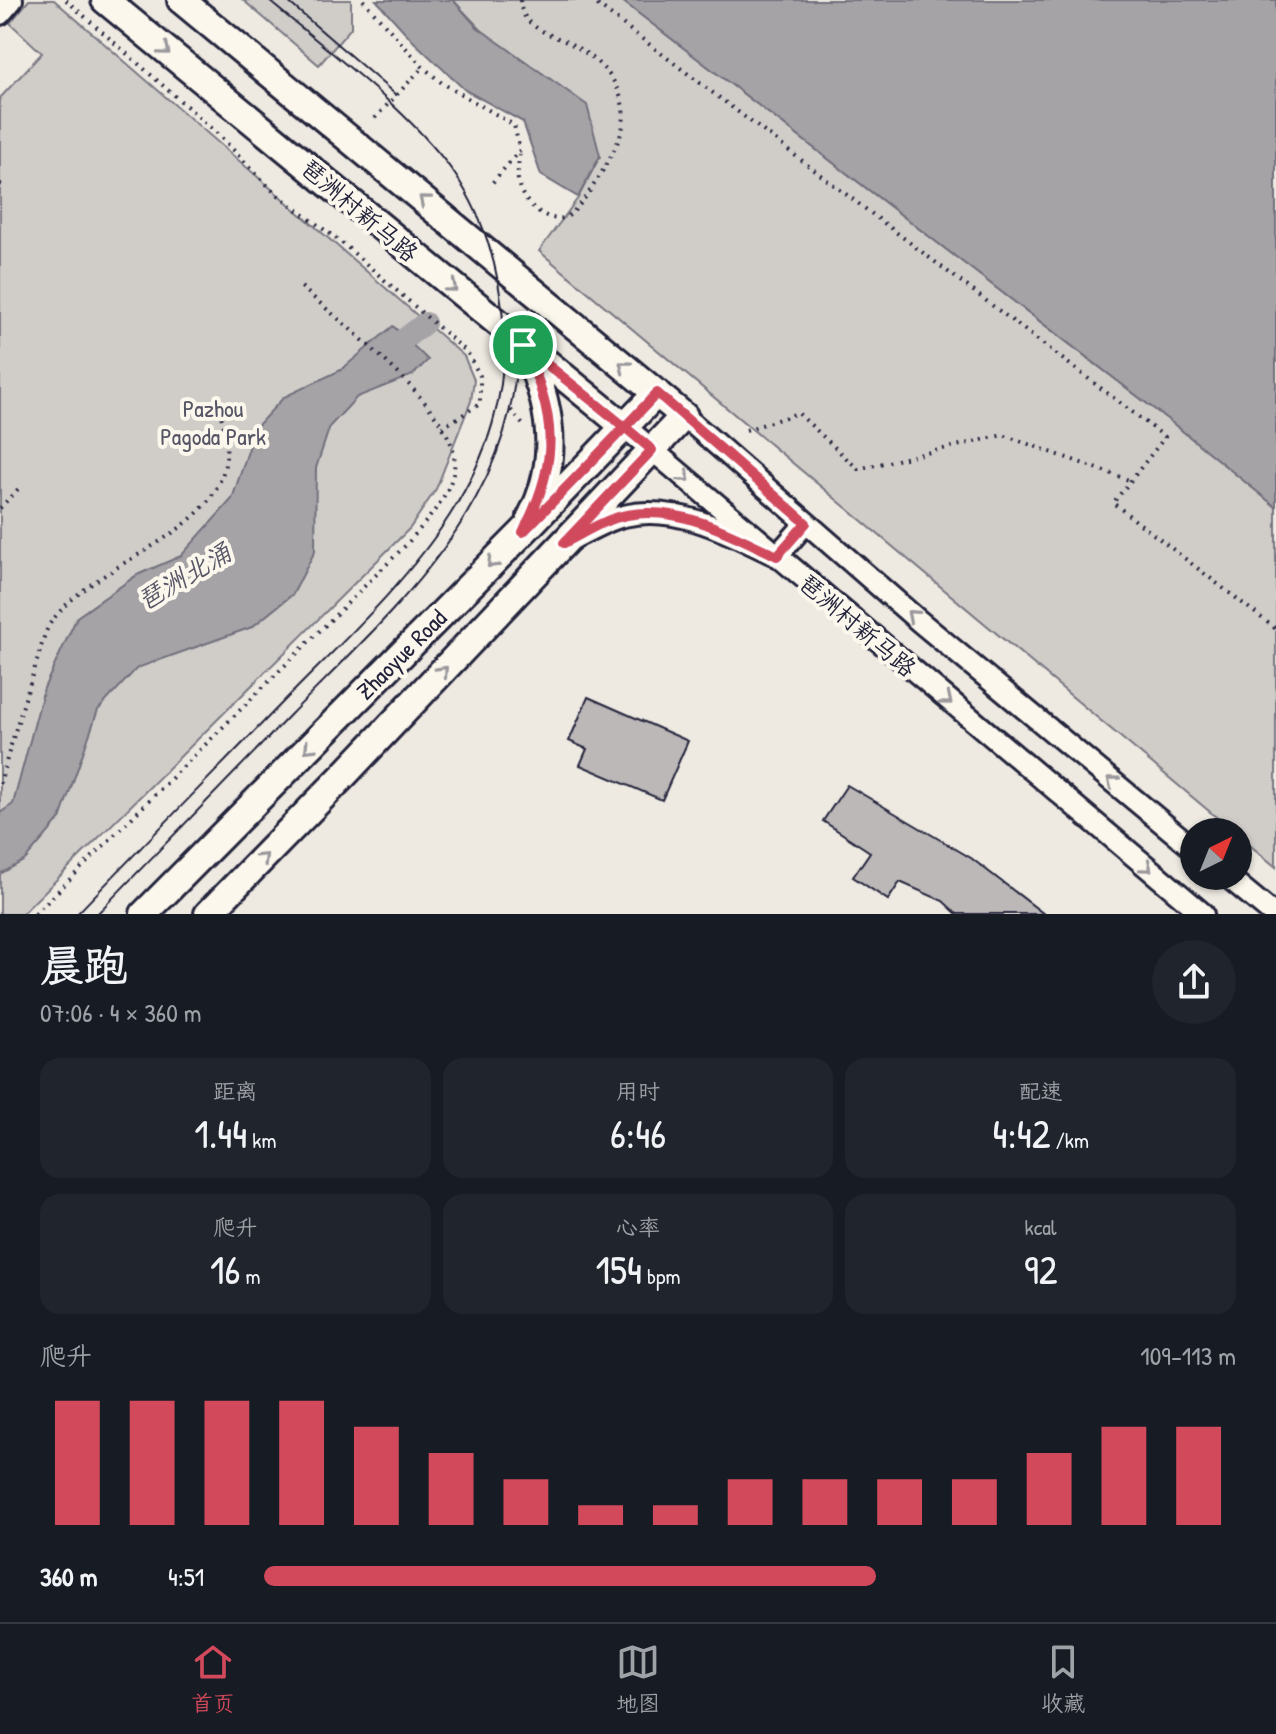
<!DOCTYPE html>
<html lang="zh">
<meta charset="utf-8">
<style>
:root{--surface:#171b24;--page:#20242c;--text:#f1f3f6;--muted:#9ea1a6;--line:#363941;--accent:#d1495b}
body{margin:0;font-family:"Patrick Hand","LXGW WenKai TC",sans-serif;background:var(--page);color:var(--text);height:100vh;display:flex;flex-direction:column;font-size:30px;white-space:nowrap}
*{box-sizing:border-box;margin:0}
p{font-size:26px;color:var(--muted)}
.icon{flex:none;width:44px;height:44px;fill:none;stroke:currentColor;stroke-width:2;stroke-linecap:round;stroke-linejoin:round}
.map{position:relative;height:914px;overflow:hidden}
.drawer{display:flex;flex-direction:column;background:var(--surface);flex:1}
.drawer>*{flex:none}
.needle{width:52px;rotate:43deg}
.fabs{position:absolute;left:1180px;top:818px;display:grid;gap:16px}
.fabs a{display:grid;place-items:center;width:72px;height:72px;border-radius:50%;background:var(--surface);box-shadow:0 2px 6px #0004;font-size:40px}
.pin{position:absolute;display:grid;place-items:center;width:68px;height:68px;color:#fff;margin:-34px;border:4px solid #fff;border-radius:50%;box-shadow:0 2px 8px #0007}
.round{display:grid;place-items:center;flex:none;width:84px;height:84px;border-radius:42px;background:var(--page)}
.summary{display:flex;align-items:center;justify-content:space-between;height:136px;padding:0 40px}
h1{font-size:44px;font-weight:600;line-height:60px}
.metrics{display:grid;grid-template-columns:repeat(3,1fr);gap:12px;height:136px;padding:8px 40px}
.metrics div{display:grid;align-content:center;border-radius:20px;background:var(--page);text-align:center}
.metrics b{font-size:40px;font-weight:600}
.metrics small{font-size:22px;font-weight:400}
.metrics p{font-size:22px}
.chart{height:224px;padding:16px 40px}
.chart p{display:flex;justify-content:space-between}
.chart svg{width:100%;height:144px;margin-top:8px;stroke:var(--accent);stroke-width:6}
ul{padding:0 40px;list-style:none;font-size:26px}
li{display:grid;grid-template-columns:128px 96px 1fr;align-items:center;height:60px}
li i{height:20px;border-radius:10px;background:var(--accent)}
.dock{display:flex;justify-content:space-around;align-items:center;height:112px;border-top:2px solid var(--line);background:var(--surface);font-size:22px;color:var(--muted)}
.dock a{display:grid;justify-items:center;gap:4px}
.dock .current{color:var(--accent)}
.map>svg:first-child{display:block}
.green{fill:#d0cdc9;stroke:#797882;stroke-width:2}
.water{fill:#a6a3a7;stroke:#716f7c;stroke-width:2}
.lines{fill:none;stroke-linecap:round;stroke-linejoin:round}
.canal{stroke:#a6a3a7;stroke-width:22}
.building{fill:#bcb8b8;stroke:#22223b;stroke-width:2}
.minor-casing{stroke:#22223b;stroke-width:26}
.major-casing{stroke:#22223b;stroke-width:32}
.path{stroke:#22223b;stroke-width:4;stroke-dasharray:2 6;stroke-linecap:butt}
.minor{stroke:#fbf7ec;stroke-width:20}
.major{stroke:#fbf7ec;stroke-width:26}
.tram{stroke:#22223b;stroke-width:2}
.oneway{stroke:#99979c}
.route-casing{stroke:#fff;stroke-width:16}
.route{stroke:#d1495b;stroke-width:10}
.labels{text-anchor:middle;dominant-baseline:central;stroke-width:8;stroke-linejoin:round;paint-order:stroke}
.street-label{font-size:24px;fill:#22223b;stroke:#fbf7ec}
.park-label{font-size:24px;fill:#565566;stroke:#fbf7ec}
.water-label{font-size:26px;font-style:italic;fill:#575666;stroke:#fbf7ec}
</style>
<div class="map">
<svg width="1276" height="914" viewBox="0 0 1276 914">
<rect width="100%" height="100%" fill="#eeeae2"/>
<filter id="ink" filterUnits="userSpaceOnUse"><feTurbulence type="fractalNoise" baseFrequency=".0125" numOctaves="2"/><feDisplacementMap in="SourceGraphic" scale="16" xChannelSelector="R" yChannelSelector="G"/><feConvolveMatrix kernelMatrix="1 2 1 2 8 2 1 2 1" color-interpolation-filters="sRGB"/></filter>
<g filter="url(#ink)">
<path class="green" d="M29 0H54L464 356 474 380 471 401 436 489 410 528 22 914H0V98L42 53 10 23Z
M243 0H351V28L319 65Z
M453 0H621L1175 425 1276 507V867L539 251 578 198 600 156Z"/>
<path class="water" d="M376 0H453L477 27 587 105 600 156 578 197 541 175 523 122 465 90 414 42Z
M621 0H1276V507L1175 425Z
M393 326 428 360 413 375 357 397 330 426 316 468 315 551 293 594 252 627 137 668 98 710 60 819 25 860 0 874V813L13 804 44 688 77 617 137 575 181 556 232 499 256 427 284 397 341 370Z"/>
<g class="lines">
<path class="canal" d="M381 357 425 323"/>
</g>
<path class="building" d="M588 697 688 741 662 800 580 765 587 749 569 741Z
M847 785 971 858 1044 914H957L943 901 900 882 888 900 853 877 870 852 823 821Z"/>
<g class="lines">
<defs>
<path id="minor" d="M0 14 12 0
M684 416 919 621 1194 849
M625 427 1203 914
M574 538C590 530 606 520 624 516 676 503 732 534 777 556L806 523
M1227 876 1273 914"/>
<path id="major" d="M105 0 625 427
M181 0 684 416 344 775 208 914
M526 352C552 405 560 462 531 517
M144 914 523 532 657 393"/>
</defs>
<use href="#minor" class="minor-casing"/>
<use href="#major" class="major-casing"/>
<path class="path" d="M66 0 218 134 275 193 341 242 467 352 480 376V404L443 427
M363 0 423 67 442 83 514 125 520 150 492 183
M520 0C521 29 552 34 573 45 588 53 605 67 614 82 622 96 626 114 622 130 618 148 582 210 566 217 549 225 523 203 519 186 516 174 519 162 520 150
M591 0 1165 437 1113 503 1276 629
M375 118 423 67
M0 184 4 185
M511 410 523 425
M746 430 798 413 858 469 1003 435 1129 480
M0 508 20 487
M0 784C11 743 24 702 37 661 41 649 44 631 52 621 108 545 264 532 218 407
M35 914 407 544C426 521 459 488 454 455 447 404 338 320 299 285"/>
<use href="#minor" class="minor"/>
<use href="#major" class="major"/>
<path class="tram" d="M286 0 396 95
M77 914C145 843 214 773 283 702 390 593 516 487 503 319 499 271 486 224 460 182 416 114 330 53 268 0
M97 914C162 847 227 781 291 714 394 609 519 502 517 342"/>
</g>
<defs><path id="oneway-chevron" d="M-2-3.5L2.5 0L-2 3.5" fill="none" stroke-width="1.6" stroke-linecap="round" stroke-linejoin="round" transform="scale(2)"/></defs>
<g class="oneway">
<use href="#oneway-chevron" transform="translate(165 50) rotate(40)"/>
<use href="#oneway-chevron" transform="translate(424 200) rotate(-140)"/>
<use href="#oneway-chevron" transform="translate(452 287) rotate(40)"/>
<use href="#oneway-chevron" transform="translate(624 366) rotate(-141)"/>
<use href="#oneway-chevron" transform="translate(685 477) rotate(41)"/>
<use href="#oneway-chevron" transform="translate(492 563) rotate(135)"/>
<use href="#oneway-chevron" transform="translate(912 615) rotate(-139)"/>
<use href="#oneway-chevron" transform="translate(443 671) rotate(-47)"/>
<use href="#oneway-chevron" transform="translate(947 700) rotate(40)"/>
<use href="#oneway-chevron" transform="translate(309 748) rotate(135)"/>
<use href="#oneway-chevron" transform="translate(1112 781) rotate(-140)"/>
<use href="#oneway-chevron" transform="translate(263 858) rotate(-45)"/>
<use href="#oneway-chevron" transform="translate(1147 867) rotate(40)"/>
</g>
</g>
<g class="lines" filter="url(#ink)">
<defs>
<path id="route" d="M523 345C566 380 610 414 652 450L564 543C584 533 605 519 627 515 679 505 732 534 777 556L806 523 657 393C613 440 568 486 523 532 560 461 557 416 523 345"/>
</defs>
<use href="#route" class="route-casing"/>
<use href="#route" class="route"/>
</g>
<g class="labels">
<g class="street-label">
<text transform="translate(360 210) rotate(40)">琶洲村新马路</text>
<text transform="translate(858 625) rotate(40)">琶洲村新马路</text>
<text transform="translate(401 654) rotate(-45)">Zhaoyue Road</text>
</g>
<g class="park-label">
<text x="213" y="408">Pazhou<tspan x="213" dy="28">Pagoda Park</tspan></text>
</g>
<g class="water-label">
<text transform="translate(184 576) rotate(-31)">琶洲北涌</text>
</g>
</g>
</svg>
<div class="fabs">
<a><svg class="needle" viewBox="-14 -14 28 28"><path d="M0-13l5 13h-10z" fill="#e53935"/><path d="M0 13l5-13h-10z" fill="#9ea1a6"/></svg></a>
</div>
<div class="pin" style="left:523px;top:345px;background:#1e9e55"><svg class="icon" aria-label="arrive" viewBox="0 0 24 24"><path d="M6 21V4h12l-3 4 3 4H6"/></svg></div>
</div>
<section class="drawer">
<div class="summary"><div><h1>晨跑</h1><p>07:06 · 4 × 360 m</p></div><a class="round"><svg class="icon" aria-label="share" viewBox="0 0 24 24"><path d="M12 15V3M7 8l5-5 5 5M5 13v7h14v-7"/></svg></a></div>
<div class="metrics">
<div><p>距离</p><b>1.44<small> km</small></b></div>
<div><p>用时</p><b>6:46</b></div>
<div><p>配速</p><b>4:42<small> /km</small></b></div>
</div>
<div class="metrics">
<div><p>爬升</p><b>16<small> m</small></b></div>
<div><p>心率</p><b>154<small> bpm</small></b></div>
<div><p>kcal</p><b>92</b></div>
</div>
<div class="chart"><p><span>爬升</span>109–113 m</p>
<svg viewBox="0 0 160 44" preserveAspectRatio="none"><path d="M5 44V6M15 44V6M25 44V6M35 44V6M45 44V14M55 44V22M65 44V30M75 44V38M85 44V38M95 44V30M105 44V30M115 44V30M125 44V30M135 44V22M145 44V14M155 44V14"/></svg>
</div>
<ul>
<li><b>360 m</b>4:51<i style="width:63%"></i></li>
</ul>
</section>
<nav class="dock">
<a class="current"><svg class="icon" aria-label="home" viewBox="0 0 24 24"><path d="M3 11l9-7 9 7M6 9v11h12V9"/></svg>首页</a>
<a><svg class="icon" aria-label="map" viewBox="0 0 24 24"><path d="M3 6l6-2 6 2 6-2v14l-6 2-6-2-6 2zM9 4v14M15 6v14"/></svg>地图</a>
<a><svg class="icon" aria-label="saved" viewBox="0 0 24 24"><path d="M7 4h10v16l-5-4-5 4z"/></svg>收藏</a>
</nav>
